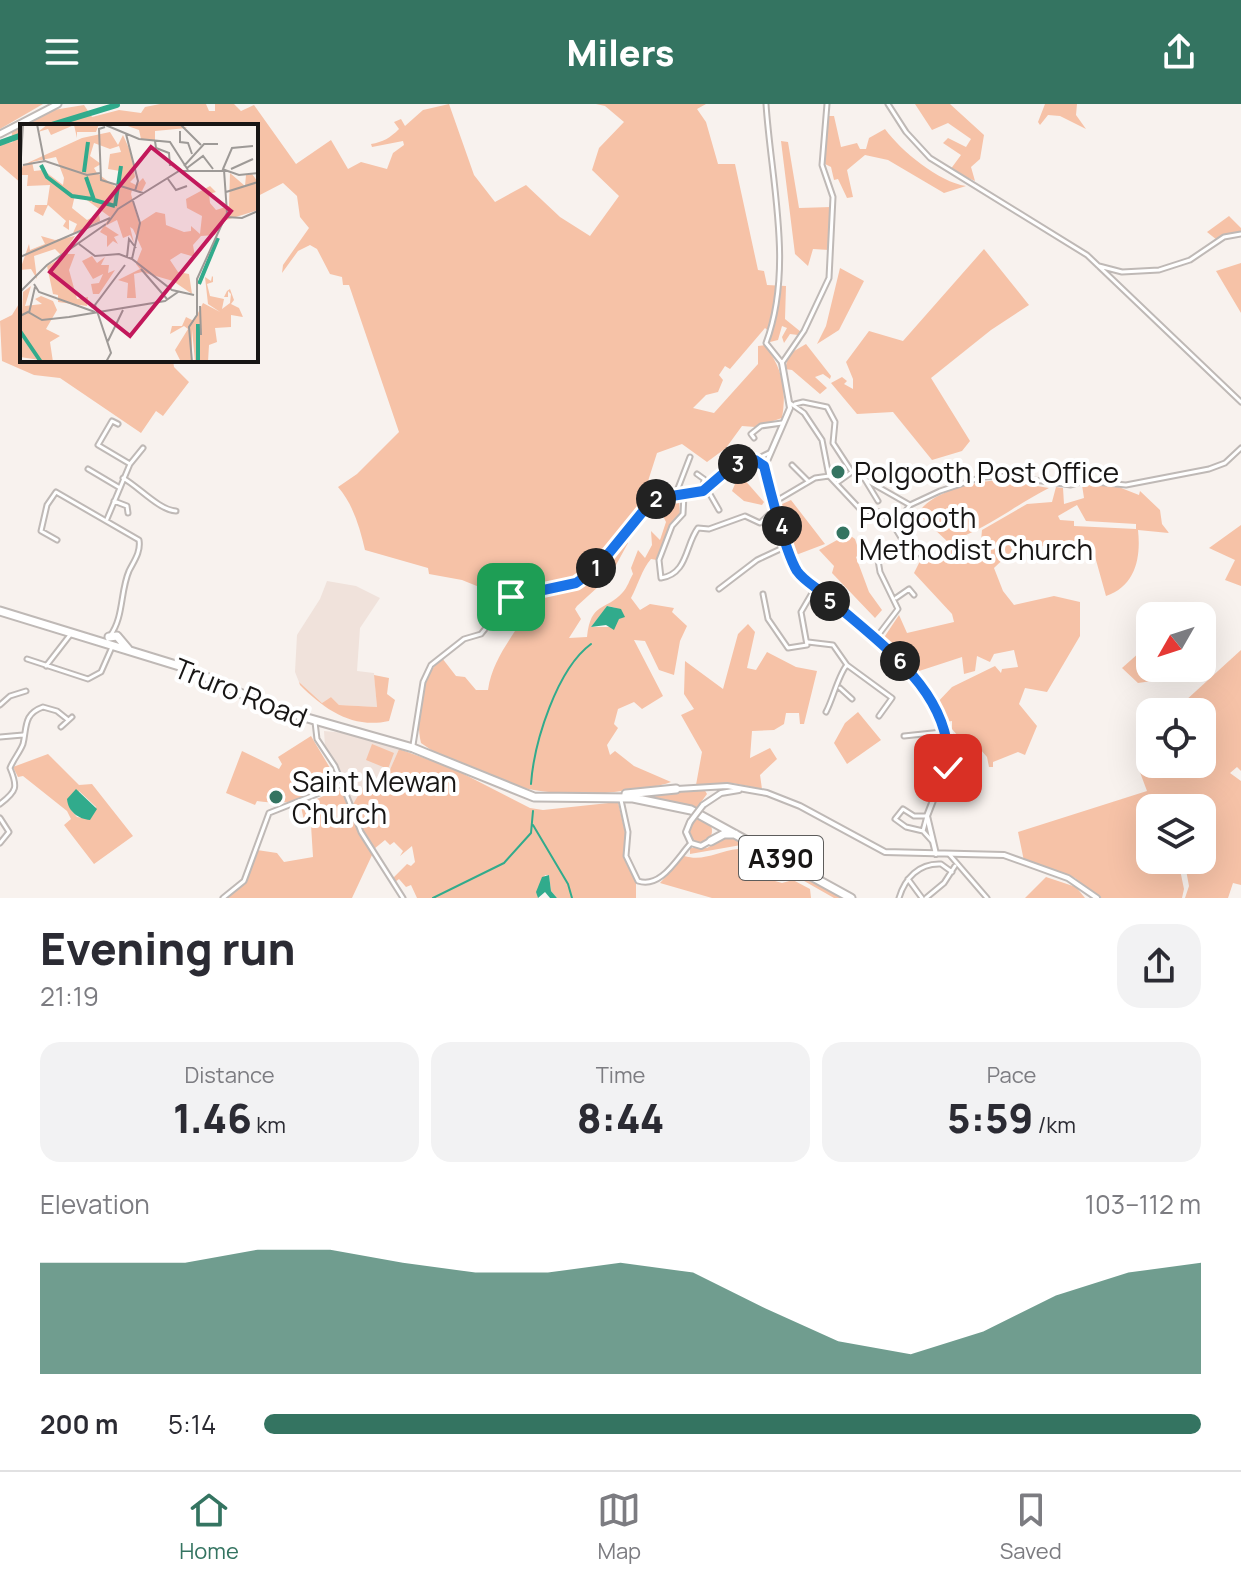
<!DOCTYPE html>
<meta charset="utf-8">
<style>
:root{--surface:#fff;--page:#f2f2f3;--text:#2b2b33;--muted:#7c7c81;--line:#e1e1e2;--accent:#347461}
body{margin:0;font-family:Manrope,sans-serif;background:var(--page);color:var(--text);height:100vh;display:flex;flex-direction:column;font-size:30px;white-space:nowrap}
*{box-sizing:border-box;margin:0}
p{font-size:26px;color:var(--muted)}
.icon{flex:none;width:44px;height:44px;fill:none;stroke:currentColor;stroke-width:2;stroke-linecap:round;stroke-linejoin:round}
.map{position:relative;height:794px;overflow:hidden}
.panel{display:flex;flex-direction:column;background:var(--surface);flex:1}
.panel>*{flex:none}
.needle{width:52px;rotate:231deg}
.controls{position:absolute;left:1136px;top:498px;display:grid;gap:16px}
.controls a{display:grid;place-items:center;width:80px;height:80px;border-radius:16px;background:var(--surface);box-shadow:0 8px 32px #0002;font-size:40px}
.pin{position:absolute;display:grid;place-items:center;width:68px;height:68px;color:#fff;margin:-34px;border-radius:16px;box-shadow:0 4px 12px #0006}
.km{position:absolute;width:40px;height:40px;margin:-20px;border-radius:50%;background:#222;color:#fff;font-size:22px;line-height:40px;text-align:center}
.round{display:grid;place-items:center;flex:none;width:84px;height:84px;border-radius:24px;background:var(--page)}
.head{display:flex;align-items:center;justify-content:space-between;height:136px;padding:0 40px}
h1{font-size:44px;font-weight:800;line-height:60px}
.stats{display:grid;grid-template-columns:repeat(3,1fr);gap:12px;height:136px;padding:8px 40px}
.stats div{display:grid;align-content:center;border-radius:20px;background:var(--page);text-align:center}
.stats b{font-size:40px;font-weight:800}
.stats small{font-size:22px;font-weight:400}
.stats p{font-size:22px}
.chart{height:224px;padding:16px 40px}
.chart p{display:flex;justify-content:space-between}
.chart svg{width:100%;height:144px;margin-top:8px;fill:var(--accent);opacity:.7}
ul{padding:0 40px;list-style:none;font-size:26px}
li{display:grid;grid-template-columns:128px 96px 1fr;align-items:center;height:60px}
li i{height:20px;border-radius:10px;background:var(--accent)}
header{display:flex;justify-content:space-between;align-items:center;height:104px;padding:0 40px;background:var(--accent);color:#fff;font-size:36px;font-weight:800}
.tab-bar{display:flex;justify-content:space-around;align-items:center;height:112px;border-top:2px solid var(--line);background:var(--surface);font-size:22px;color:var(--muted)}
.tab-bar a{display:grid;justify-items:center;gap:4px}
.tab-bar .current{color:var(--accent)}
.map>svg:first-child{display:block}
.built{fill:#f0e2db}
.green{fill:#f6c2a7;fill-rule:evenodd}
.water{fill:#31ab8c}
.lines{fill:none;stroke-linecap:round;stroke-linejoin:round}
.stream{stroke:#31ab8c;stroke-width:2}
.river{stroke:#31ab8c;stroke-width:6}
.minor-casing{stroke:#bfb9b6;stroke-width:7}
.tertiary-casing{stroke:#bfb9b6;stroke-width:8}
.secondary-casing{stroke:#bfb9b6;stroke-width:9}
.trunk-casing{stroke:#bfb9b6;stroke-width:11}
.minor{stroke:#fff;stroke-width:3}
.tertiary{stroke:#fff;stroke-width:4}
.secondary{stroke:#fff;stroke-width:5}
.trunk{stroke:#fff;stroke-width:7}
.tertiary-bridge-casing{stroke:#bfb9b6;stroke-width:8;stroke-linecap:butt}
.tertiary-bridge{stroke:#fff;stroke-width:4}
.route-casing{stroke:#fff;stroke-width:16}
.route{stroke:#1a73e8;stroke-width:10}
.poi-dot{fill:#347461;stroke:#fff;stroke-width:3}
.labels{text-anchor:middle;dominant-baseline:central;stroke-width:8;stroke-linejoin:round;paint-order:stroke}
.shield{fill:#fff;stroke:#5d5c5b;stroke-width:2}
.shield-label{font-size:26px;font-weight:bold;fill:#181615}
.poi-label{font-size:28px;fill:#181615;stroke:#fff;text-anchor:start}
.street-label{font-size:28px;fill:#181615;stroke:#fff}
.inset-river{fill:none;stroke:#31ab8c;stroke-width:4}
.inset-road{fill:none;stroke:#9e9a97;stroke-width:2}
.view{fill:#c2185b;fill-opacity:0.15;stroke:#c2185b;stroke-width:4}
.inset-edge{fill:none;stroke:#181615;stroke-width:4}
</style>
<header><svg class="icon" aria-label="menu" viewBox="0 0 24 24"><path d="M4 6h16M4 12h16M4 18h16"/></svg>Milers<svg class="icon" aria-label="share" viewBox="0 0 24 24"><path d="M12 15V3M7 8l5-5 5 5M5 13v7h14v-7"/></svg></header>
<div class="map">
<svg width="1241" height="794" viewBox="0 0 1241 794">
<rect width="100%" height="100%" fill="#f8f2ee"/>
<path class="built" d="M327 477 356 482 380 494 360 524 357 567 374 569 377 603 339 601 331 593 322 599 299 578 295 568 297 531 320 495Z
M324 627 345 629 399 645 382 685 352 702 338 661 325 642Z"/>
<path class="green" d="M0 0H43L0 25Z
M160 0H206L209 7H215V0H234L241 7 254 1 296 60 331 36 348 65 361 58 387 65 393 49 404 41 403 37 372 43 371 40C383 38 390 34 399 25L394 18 401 15 405 22 423 6 449 0 474 71 495 98 526 81 560 113 590 132 619 92 592 66 599 44 624 18 605 2 596 0H706L697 5 706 18 718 60H735L758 166 764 167 767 181 786 182 785 215 801 228 798 231 790 230 784 239 782 233 787 224 782 222 778 236 770 238 771 229 765 224 730 265 725 262 719 271 723 276 718 288 706 291 693 304 714 309 758 260V242L765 241C782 264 787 285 782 314L755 323 742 322 726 344 707 358 682 340 657 349 634 421 626 434 628 439 610 472 577 502 575 505 581 515 569 534 587 533C591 497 605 508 623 488 627 484 630 475 633 470L631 464 638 446 645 454 652 441 651 427 660 436 666 418 663 412 675 400 674 394 679 393 680 412 670 422 657 456 651 455C642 465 638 481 631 494L640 506 650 500 674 504 672 508 687 522 680 537 674 571 659 566 645 537 634 536 663 592 642 605 634 598 618 605 614 620 618 624 607 641 610 651 615 647 634 662 671 678C658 683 642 684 628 686 556 698 481 682 421 639 415 613 421 572 442 554L456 572 465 573 476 586H488C493 550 520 526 534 494L522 497 519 513 510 510 515 496 521 497 512 490 504 493 462 476 429 470 428 464 365 446C360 424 353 400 338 383L357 370 399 328 349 181H343L342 173 330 170 317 145 310 141 298 147 282 169 283 161 309 124 300 113 297 92 283 79 256 93V22H22V80L0 61V41L13 38 11 25 47 7 84 1 92 13 119 6 141 9 145 3ZM608 502 616 504 618 517 612 523H591Z
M915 0H950L984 31 980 55 971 63 975 77 950 66 961 51 943 39 948 34 966 43 971 35 948 19 932 26Z
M1045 0H1077L1076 11 1086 25 1060 12 1048 11 1040 21 1038 18Z
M828 12H834L841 43 857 39 860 45H866L869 34 885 25C901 47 939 78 966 82L944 89 888 56 865 51 847 66 853 93 847 94 838 75 834 76 831 63 825 60Z
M781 37 788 38 799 104 831 103 829 146 813 145 808 162 795 150Z
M1229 112 1241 124V129L1217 136 1207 128Z
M984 145 1029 201 991 226 931 274 970 337 962 347 932 356 893 308 857 310 831 279 842 273 847 277 844 280 853 285V275L846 258 869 227 903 237Z
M1241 159V209L1216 167Z
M840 164 864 177 839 226 817 240 826 222Z
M22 195V256H173L174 263 189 278 163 312 156 307 141 329 60 274 34 271 2 257 0 217 12 211Z
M806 240 831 272 830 275 823 270 815 273 827 284 820 290 792 266 785 265 789 250Z
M738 361 743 374 764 398 762 401 744 397 732 387 735 380 728 371Z
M1001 376 1049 384C1014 402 985 426 948 438L918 410C929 388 975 377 1001 376Z
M1092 379 1111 380 1139 391 1140 387 1160 406 1162 420 1169 429 1138 426C1141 453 1136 482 1106 492L1094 449C1060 439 1020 436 994 464L1003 487 1014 501 1054 492 1080 498V532L1047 588 1025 584 1019 600 1037 622 1025 651 1018 648 993 658V663H989L987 653 974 638 977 649 965 635H955L958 632 952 625V617L940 619 934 602 952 583 995 562 1001 569 1002 565 1018 563 1014 546 994 550 990 558 977 552 975 567 964 570 962 553 913 569 883 535 899 511 907 529 954 518 952 510 914 469 924 449 938 454 943 447 981 437 982 426 1027 400 1052 398 1056 383 1063 384 1064 400 1084 394 1082 381ZM1077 401 1086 417 1136 420V425L1074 422V417L1060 416 1058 412Z
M791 396 825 440 796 451 780 401Z
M1241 421V482L1225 476 1235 456 1209 444Z
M848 430 855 435 860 450 856 453 869 488 882 506 875 514 832 469 834 462 819 446Z
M748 520 755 528 747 564 756 566 767 548 796 563 817 567 804 620H800L799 609H786L784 620 774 626 752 627 750 654 770 644 777 655 760 671 762 685 732 679 696 681 702 648 681 611 694 605 684 590 685 557 723 585 738 530Z
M1241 546V667L1237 663 1230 669 1241 677V781L1233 779 1228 794H1185L1189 782 1186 766 1194 763 1189 756H1202V704H1150V756H1178L1184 785 1182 794H1100L1075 774 1024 757 1018 728 1147 687 1138 663 1150 636V660H1202V608H1173Z
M1140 548 1155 568 1152 577 1138 579 1122 564Z
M374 571 389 574 387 590 395 596 389 617C353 625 325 606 300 581L299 578 322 599 331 593 339 601 377 603Z
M858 608 881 636 847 660 834 639 845 619Z
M311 632 333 669V681C306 698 288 701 257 697L255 701 226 689 242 647 279 665 282 660 278 653Z
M372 640 394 649 388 665 366 656Z
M399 645 452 664 530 704 543 706 618 698 625 728 626 759 636 778V794H557L551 787 549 771H545L537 788 538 794H417L411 781 406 783 399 775 395 778 393 774 407 760 411 762 415 758 412 742 400 752 403 747 394 738 390 741 385 736 374 745 361 727 352 702 366 678 382 684Z
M48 650 79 681 92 680 133 732 94 760 64 721 71 715 67 707 23 672 18 673 13 663ZM79 687 96 703 90 715 77 713 71 706Z
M704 685 707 690 696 705 628 691Z
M337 686 342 687 359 729 373 749 352 794H227L247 775 257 746 277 749 284 758 313 753 311 721 304 717 301 702Z
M688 727a12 12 0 1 1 24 0a12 12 0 1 1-24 0Z
M730 730 846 794H834L741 741 690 750V744H707Z
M738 745 762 758 761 773 782 779 793 776 810 785 811 794H712L660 779 684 752C704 758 718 747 738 745Z
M1046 773 1076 783 1085 794H1025Z"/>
<path class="water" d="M607 502 621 505 625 513 619 515 614 526 606 521 591 523Z
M76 685 97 705 90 716C79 715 68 708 67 695Z
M549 771 551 787 557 794H550L545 788 538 794 536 788 542 773Z"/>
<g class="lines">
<path class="stream" d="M531 680C534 638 557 565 591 540
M533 721 568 780 572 794
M433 794 504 759 531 729 533 707"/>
<path class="river" d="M48 22 117 1
M0 39 22 31"/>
<defs>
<path id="minor" d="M766 0C771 77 794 164 766 239L782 259 804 227 829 174 833 93 822 61 827 0
M888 0 906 28 930 54 1087 151 1241 298
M1099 162 1122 168 1159 166 1190 156 1224 133 1241 130
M790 299 804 309 822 336 829 372 861 406 879 408 889 414 902 412 910 401
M795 300 803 298 827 303 835 318 833 339 852 368
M118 320 112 317 98 341 130 360
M754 334 751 330 761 322 782 319
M755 356 769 349
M792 361 808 377
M88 365 120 384
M697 370 704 375 703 386
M123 374C139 383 159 406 176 407
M864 374 878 397
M838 378 852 368 910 401
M707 385 719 406
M684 391 683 410 672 422 659 456 661 474C688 470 685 441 698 424L709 425 745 412 760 419 777 403
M675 392 690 353
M114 397 127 402 128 409
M776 397 815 374 829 372
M910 401 940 387 982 373 1005 372 1071 381 1085 377 1126 381 1209 365 1225 359 1241 344
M889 414 903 437 925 454
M107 415 130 360 143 344
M57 436 41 427 47 401 56 388 139 436C141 448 134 457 129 467 120 488 124 513 110 532
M876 444 880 468 898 505 876 534
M719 485 757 456 789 441
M763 490 768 515 788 544 807 541 801 508 815 484
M896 494 909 485 914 491
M808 538 833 541 847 561 892 594 879 612
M27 555 88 575 101 568 112 543
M46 562 70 531
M840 584 852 595
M0 601 10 592 26 587
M826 608C833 595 839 569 847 561
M315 618 317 635 335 662 361 728 403 794
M61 623 72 613
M904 632 942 628
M0 633 23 631
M413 641 423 578 431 561 464 535 481 530 511 493 576 479 596 465 653 395C668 394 692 393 705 386 724 375 731 360 755 356L764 362
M621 696 628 728 626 752 638 777C661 785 677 754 691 739
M0 700C17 687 18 683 10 664 13 656 20 648 23 640 27 624 23 610 43 603L57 607 67 615
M0 714 9 728 0 739
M923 727 906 723 895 715 903 705 914 712H927L923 727 932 737
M949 750 987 794
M908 775 922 794
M223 794 244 777 269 709 342 680
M899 794C905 774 919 759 941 760L952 768
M926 794 944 779 955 762"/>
<path id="tertiary" d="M782 259 790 304 764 364 794 460 802 473 886 542 933 601 949 655 927 712 936 750
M677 685 727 682 767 689 800 702 885 748 1004 751 1068 774 1097 794
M703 701 721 689 739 686
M690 718 686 728 691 739 701 742 710 737"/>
<path id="secondary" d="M0 30 58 0"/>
<path id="trunk" d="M0 507 189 565 272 604 413 644 534 693 633 694 691 706 851 794
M109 533 117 532 128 545
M626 690 676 685
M711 737 724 730H735"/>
</defs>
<use href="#minor" class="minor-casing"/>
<use href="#tertiary" class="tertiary-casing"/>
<use href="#secondary" class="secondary-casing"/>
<use href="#trunk" class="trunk-casing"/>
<use href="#minor" class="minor"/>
<use href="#tertiary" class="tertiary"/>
<use href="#secondary" class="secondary"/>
<use href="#trunk" class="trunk"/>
<defs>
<path id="tertiary-bridge" d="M690 718 703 701"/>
</defs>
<use href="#tertiary-bridge" class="tertiary-bridge-casing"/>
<use href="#tertiary-bridge" class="tertiary-bridge"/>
</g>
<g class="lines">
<defs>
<path id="route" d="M511 493 576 479 596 465 653 395 703 387 732 362 755 356 764 362C770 386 785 448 797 467 804 477 816 483 825 491 874 536 954 586 948 664"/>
</defs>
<use href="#route" class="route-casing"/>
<use href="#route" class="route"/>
</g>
<g class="poi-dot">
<circle cx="838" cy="368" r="8"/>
<circle cx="843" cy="429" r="8"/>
<circle cx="276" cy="693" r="8"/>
</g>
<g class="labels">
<rect class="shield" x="739" y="732" width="84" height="44" rx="6"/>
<g class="shield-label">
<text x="781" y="754">A390</text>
</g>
<g class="poi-label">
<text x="854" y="368">Polgooth Post Office</text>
<text x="859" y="413">Polgooth<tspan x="859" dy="32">Methodist Church</tspan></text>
<text x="292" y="677">Saint Mewan<tspan x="292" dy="32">Church</tspan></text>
</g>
<g class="street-label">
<text transform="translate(241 588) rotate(22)">Truro Road</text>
</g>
</g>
<g transform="translate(20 20)">
<rect width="238" height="238" fill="#f8f2ee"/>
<path d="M28 0 71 1 79 0 76 8H57V14L54 1 31 11 28 5 18 8ZM159 0 167 4 135 7V17L121 15 119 6 105 1ZM90 8 98 21 103 11 111 29 115 53 110 58 116 61 123 54 126 59 122 67 112 66 111 70 119 99 136 88 145 90 146 101 164 108 171 107V102L180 110 182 92 167 84 166 75 190 62 196 68 189 70 190 79 196 86 209 82 210 49 225 62 226 51 232 50 238 58V86L206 96 195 111 181 112 173 121 175 133 161 129 150 136 158 148 169 150 172 170 153 157 122 148 114 150 116 174H107L108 159 98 156 120 145 116 140 122 125 113 105 110 103 114 119 110 111 103 114 97 96 85 102 99 111 94 113 98 120 93 117 87 123V112L80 108 90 93 64 74 55 71 52 84 67 96 79 90 80 97 53 109 57 100 49 96V106L43 102 46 97 28 81 23 92 14 87 15 81H27L30 61 7 62 8 51H0L3 41 62 14ZM74 19 90 25 99 22 101 28 90 30 88 45 100 47 96 63 77 49 74 44 81 40 70 32ZM36 33 44 54 43 61 23 46 14 47 12 38ZM21 112 35 116 55 112 47 124 48 130H55L49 146 57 175 68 173 67 182 38 178V171L33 170 27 142 43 133 35 125 14 132 17 155 11 145 0 146 9 120 10 126 25 120ZM72 132 77 139 85 133 81 141H89L88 149 95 146 79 170H73L71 160 79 159 83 150 73 155 62 137ZM185 153 191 157 192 152 193 153V158L187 160 190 172 204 175 202 185 210 179 211 170 208 167V173H204L207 167 210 165 214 176 211 180 219 184 223 193 211 191V203L195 204 197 218 189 221 188 238H175L172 205V238H161L155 226 168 205 164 202 150 210 152 202H162L166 193 174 197 183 179 200 188 188 180ZM11 162 5 182 22 180 15 175 21 172 33 177 37 186 26 205 40 212 30 218 33 238 0 233 3 168Z" fill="#f6c2a7" fill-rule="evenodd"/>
<path class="inset-river" d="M21 41 27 53 52 72 72 75M64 48 68 18M66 53 74 76 95 82M95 82 101 42M179 160 198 114M178 200V238M0 207 21 238"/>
<path class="inset-road" d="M17 0 24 36M83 0 119 15 150 18 168 46M160 0 181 21M85 3 79 5 81 56 123 69M160 7V18L168 19 172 30M106 10 118 57 115 67M135 17 136 24 149 29 150 42M3 41 25 37 67 51 80 49M164 42 184 20H198M167 44 183 32 193 45M202 45 219 51 238 49M203 45 212 24 233 22M211 45 233 35M0 50 3 0M148 55 156 66 167 62M206 68 238 58M206 93 222 94 238 87M87 100 98 85 159 47H207M59 120 75 132 99 130 112 135 152 166 174 171M0 133 90 94M107 133 109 115 116 124M112 135 120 99 113 77M121 145 147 175M14 160 19 168 75 188M0 168 27 141 86 100M180 182 181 211M9 189 15 163M0 192 8 188 22 196 49 193 145 177 158 168M88 217 103 186M86 238 91 229 75 181 105 141M172 238 169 203 177 191V155L207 89 204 46"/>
<path class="view" d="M131 23 211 87 110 212 30 148Z"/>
<rect width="238" height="238" class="inset-edge"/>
</g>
</svg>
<div class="controls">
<a><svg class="needle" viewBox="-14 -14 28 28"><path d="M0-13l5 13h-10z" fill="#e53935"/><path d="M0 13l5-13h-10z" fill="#7c7c81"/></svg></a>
<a><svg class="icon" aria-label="locate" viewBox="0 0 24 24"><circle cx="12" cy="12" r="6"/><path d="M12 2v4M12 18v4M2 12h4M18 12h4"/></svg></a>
<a><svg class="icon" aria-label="layers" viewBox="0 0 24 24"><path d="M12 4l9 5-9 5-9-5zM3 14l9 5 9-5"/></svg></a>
</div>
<div class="pin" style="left:511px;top:493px;background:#1e9e55"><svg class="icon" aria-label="arrive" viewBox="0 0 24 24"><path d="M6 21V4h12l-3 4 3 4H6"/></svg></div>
<div class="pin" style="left:948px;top:664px;background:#d93025"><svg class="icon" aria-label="check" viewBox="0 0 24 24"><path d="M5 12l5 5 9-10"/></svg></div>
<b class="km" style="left:596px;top:464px">1</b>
<b class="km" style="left:656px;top:395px">2</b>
<b class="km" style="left:738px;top:360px">3</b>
<b class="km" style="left:782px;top:422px">4</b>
<b class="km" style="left:830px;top:497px">5</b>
<b class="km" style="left:900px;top:557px">6</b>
</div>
<section class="panel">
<div class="head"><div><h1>Evening run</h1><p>21:19</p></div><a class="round"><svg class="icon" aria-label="share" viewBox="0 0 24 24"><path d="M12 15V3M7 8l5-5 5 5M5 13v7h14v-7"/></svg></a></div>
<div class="stats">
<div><p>Distance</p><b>1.46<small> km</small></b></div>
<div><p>Time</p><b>8:44</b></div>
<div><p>Pace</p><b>5:59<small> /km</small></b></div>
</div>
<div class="chart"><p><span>Elevation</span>103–112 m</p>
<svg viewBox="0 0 160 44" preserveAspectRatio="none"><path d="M0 44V10L10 10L20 10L30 6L40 6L50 10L60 13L70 13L80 10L90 13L100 24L110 34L120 38L130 31L140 20L150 13L160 10V44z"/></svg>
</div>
<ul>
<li><b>200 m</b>5:14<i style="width:100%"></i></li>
</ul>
</section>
<nav class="tab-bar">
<a class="current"><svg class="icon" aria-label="home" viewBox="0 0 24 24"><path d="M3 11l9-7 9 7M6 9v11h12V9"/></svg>Home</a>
<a><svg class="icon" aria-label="map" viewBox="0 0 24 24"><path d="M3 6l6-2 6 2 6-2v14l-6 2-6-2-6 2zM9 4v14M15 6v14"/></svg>Map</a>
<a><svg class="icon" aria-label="saved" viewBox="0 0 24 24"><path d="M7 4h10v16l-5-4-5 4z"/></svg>Saved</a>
</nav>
